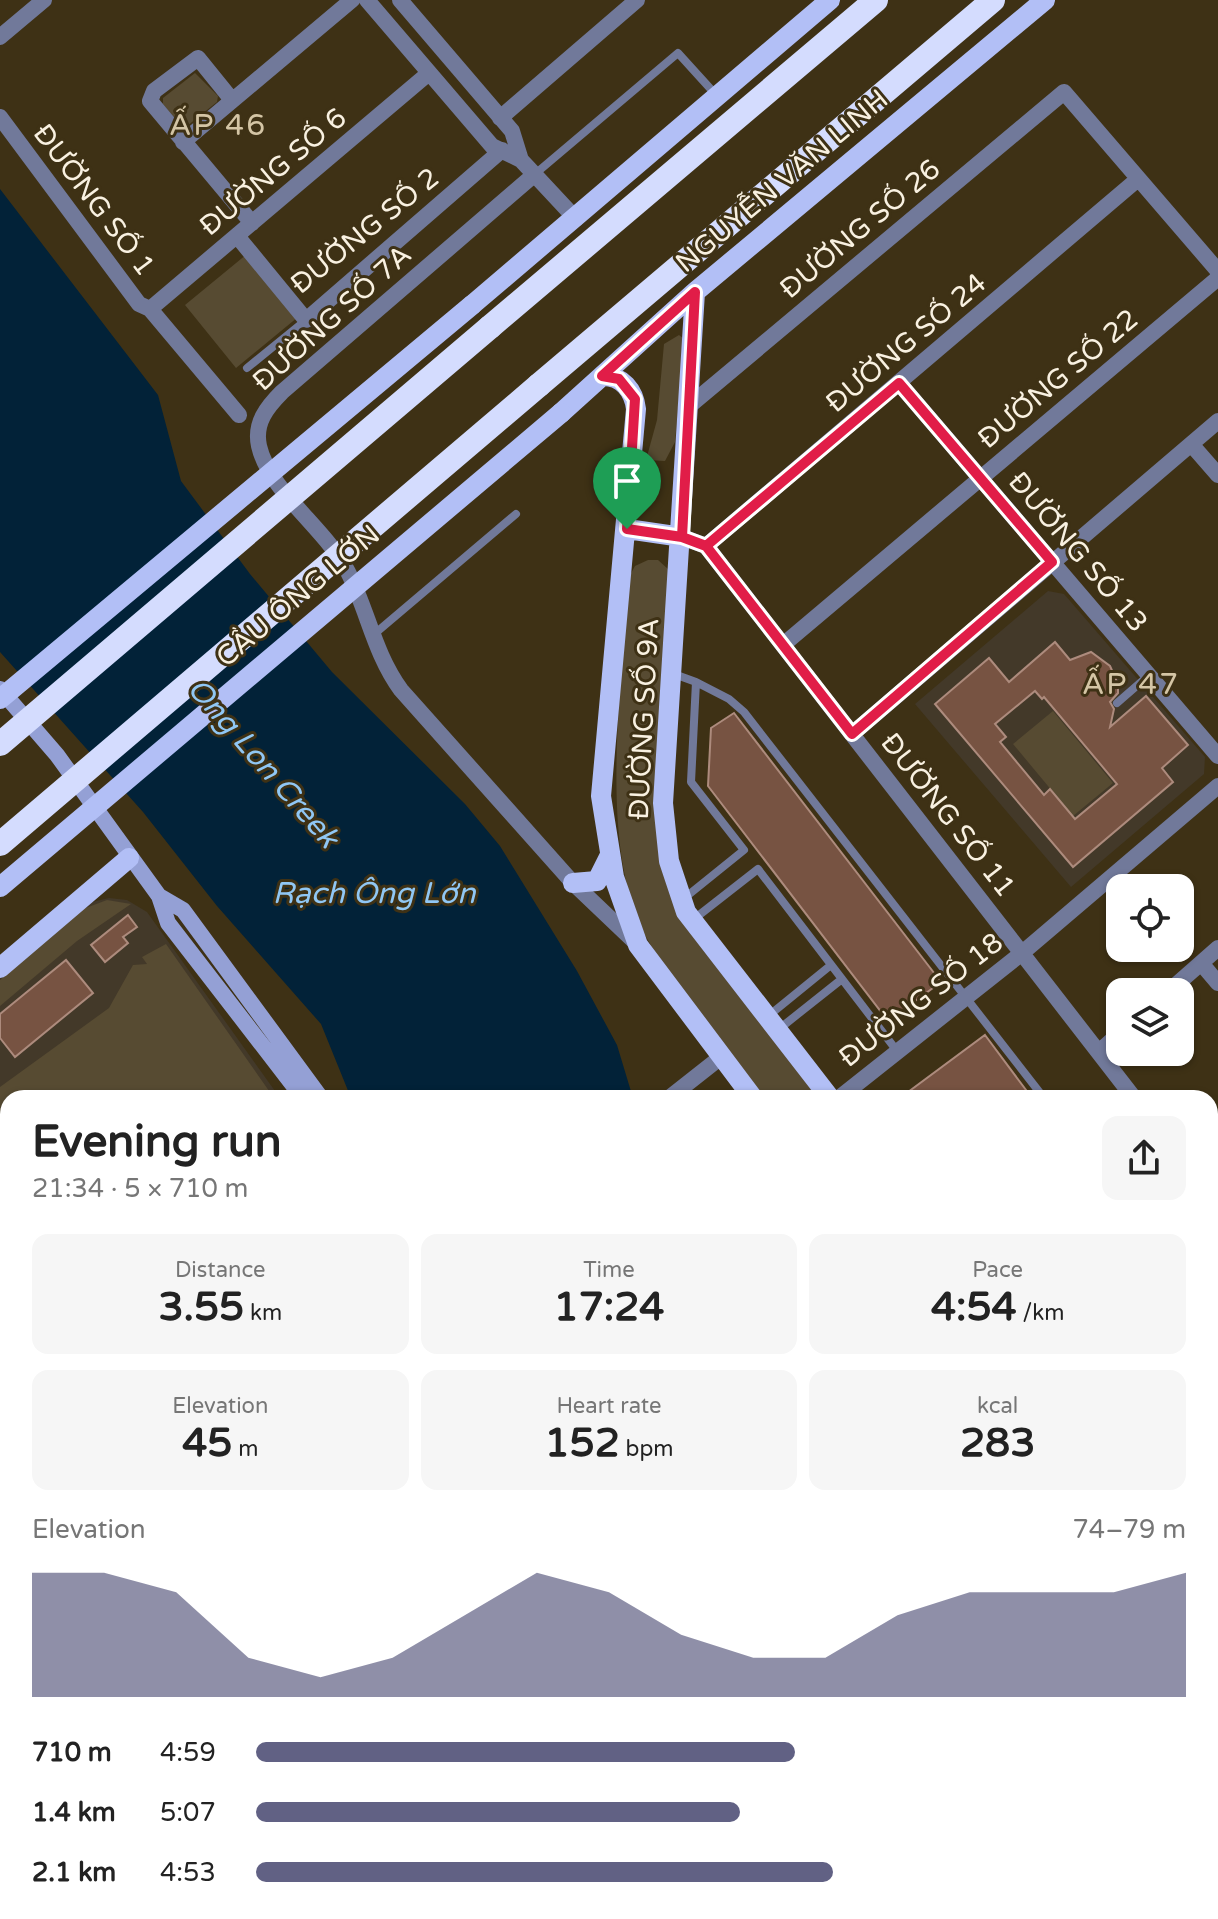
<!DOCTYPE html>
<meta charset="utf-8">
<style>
:root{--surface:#fff;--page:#f6f6f6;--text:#222;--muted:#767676;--accent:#616184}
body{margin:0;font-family:"Varela Round",sans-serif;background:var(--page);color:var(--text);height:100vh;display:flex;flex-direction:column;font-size:30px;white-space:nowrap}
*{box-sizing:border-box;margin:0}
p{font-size:26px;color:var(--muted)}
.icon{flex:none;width:44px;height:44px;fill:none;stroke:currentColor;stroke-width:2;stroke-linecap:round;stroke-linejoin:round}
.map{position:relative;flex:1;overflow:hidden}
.details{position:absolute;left:0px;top:1090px;width:1218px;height:830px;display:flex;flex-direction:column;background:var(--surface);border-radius:24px 24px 0 0;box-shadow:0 2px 6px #0004}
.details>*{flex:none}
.tools{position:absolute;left:1106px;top:874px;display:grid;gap:16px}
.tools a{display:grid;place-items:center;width:88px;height:88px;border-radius:16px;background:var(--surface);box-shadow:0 2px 6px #0004;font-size:40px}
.pin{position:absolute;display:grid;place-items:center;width:68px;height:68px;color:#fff;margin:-82px -34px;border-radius:50% 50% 50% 0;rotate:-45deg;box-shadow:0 0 8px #0007}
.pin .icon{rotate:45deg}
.round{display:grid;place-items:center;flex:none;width:84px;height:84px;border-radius:16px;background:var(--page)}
.head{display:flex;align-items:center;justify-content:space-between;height:136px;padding:0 32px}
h1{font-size:44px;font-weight:700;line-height:60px}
.figures{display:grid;grid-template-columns:repeat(3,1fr);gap:12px;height:136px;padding:8px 32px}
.figures div{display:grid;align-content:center;border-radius:16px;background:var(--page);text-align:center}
.figures b{font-size:40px;font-weight:700}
.figures small{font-size:22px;font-weight:400}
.figures p{font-size:22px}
.chart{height:224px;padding:16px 32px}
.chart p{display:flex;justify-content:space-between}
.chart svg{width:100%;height:144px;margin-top:8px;fill:var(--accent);opacity:.7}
ul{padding:0 32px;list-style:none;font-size:26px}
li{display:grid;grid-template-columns:128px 96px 1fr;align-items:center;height:60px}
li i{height:20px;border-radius:10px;background:var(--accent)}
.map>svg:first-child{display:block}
.education{fill:#433929}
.green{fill:#574b32}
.water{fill:#022238}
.building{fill:#775342;stroke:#ad8b7d;stroke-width:2;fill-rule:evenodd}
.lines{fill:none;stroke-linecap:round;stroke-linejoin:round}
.path{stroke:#968b75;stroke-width:3;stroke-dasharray:4 6;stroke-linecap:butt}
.lane{stroke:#71799a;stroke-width:8}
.street{stroke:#71799a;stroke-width:16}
.secondary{stroke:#94a0d5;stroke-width:16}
.primary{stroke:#b2bff6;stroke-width:20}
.highway{stroke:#d4dcfe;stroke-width:24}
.primary-bridge{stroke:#b2bff6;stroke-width:20}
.highway-bridge{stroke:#d4dcfe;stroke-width:24}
.route-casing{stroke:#fff;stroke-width:16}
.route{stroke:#e11d48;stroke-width:10}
.labels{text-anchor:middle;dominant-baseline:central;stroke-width:6;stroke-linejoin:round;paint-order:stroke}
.street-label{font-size:28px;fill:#f9f1e1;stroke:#3e3115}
.neighbourhood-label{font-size:30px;letter-spacing:2px;fill:#d4c5a5;stroke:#3e3115}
.water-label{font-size:30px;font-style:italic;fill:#90c7f4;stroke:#3e3115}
</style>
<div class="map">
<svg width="1218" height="1919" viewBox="0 0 1218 1919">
<rect width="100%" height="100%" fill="#3e3115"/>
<path class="education" d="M1048 591 1064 594 1205 757 1204 774 1071 887 915 704Z
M109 898 127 900 147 912 280 1098H8V1501L0 1488V978L88 903Z"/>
<path class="green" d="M195 73 218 96 217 102 187 126H181L163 104V98Z
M247 254 298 317 236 368 185 305Z
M679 335 684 339 675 442 665 461 646 460 657 420 664 344Z
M648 560H658L668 569 664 870 820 1098H765C727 1047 681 997 649 942 595 851 623 680 629 577L635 566Z
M1053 711 1113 783 1073 816 1013 744Z
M107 900 131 904 77 941 0 1006V980L83 909Z
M166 944 274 1098H8V1298L0 1288V1087L109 1008 133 965 147 964 142 957Z
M8 1301V1458L1 1463 0 1307Z
M8 1653V1776L0 1768V1662Z
M0 1811 8 1819 9 1912 2 1919Z"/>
<path class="water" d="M0 189 158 395 181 481 250 574 332 672 465 804 500 846 577 971 617 1045 633 1098H351L321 1024 217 906 143 812 0 652Z
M178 1912H510L509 1919H177Z"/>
<path class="building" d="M1055 642 1070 660 1091 652 1110 666 1118 684V693L1110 702 1114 709 1110 727 1146 696 1188 745 1162 768 1173 782 1073 867 935 704 989 658 1009 682ZM1035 691 1042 699 1044 697 1117 784 1075 819 1050 789 1044 795 1000 742 1006 737 995 724Z
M734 713 941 982 888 1021 708 786 711 728Z
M128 915 137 927 123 937 128 943 105 962 91 945Z
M66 960 93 993 15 1057 0 1038V1014Z
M985 1035 1032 1098H900Z"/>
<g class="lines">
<path class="path" d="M0 1292 5 1299 0 1303
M0 1468 8 1461"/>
<path class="lane" d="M535 174 678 53 717 96
M247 368 306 320
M372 636 516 514
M674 674 696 682 691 782 744 850 682 900
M696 682 729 699 744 712 1044 1098
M1117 703 1148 676
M694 919 758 869 842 979
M767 1017 831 965
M779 1029 842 979 897 1051
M1210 1308 1218 1319
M0 1534 8 1550
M1210 1547 1218 1541
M0 1614 8 1581
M0 1633 8 1636
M0 1789 8 1797
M21 1919 28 1912
M81 1919V1912"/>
<path class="street" d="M367 0 492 146 521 160 576 219
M400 0 512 131 521 160
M0 37 44 0
M232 100 198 58 154 91 150 101 252 223
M0 117 139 304 150 309 239 415
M500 118 637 0
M183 142 352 0
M535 174 282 392C267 407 254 423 259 446 269 491 327 530 348 572 368 611 374 653 401 690L573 883 636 943
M237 236 306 320 502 150
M150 309 429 73
M899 383 1218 756
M689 406 1064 92 1218 271
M1191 444 1218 475
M682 537 706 546 1134 1098
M706 546 1138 179
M784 644 1218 278
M852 734 1218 421
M1201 963 1218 983
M1168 992 1218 948
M1099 1052 1120 1033
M669 1098 721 1057
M839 1098 1022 953 1218 786
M1210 1197 1218 1207
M1210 1889 1218 1899
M669 1912 700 1919
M570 1919 572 1912
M908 1919 917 1912
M1104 1919 1113 1912"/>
<path class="secondary" d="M0 689 57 755 159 896 168 923 303 1098
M159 896 183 910 321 1098
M121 1919V1912
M138 1919V1912"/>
<path class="primary" d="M695 292 663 803 669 861 686 912 830 1098
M472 305 830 0
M602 376C622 375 634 391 636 409L601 796 614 877 638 945 753 1098
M561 413 695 292 1045 0
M627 529 682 537
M573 883 597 881 610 855
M0 968 129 858
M1210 1591 1218 1602
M1210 1681 1218 1691"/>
<path class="highway" d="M490 327 876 0
M539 385 993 0"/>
<path class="primary-bridge" d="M0 699 472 305
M0 887 561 413"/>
<path class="highway-bridge" d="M0 744 490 327
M0 844 539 385"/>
</g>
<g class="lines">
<defs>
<path id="route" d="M627 529 635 399 619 379 602 376 695 292 682 537 706 546 852 734 1052 562 899 383 706 546 682 537 627 529"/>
</defs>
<use href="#route" class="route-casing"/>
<use href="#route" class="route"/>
</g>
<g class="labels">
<g class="street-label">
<text transform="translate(273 172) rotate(-40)">ĐƯỜNG SỐ 6</text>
<text transform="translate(782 181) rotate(-40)">NGUYỄN VĂN LINH</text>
<text transform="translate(94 200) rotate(53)">ĐƯỜNG SỐ 1</text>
<text transform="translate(860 229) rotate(-40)">ĐƯỜNG SỐ 26</text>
<text transform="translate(365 231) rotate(-39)">ĐƯỜNG SỐ 2</text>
<text transform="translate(332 318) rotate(-42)">ĐƯỜNG SỐ 7A</text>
<text transform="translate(906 343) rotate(-40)">ĐƯỜNG SỐ 24</text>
<text transform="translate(1058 379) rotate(-40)">ĐƯỜNG SỐ 22</text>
<text transform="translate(1078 552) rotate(50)">ĐƯỜNG SỐ 13</text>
<text transform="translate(298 596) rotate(-40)">CẦU ÔNG LỚN</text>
<text transform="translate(644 719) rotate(-87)">ĐƯỜNG SỐ 9A</text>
<text transform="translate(948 815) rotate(52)">ĐƯỜNG SỐ 11</text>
<text transform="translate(921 1000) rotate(-38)">ĐƯỜNG SỐ 18</text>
</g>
<g class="neighbourhood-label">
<text x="218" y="125">ẤP 46</text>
<text x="1131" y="684">ẤP 47</text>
</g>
<g class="water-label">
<text transform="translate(263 763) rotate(49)">Ong Lon Creek</text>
<text x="374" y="893">Rạch Ông Lớn</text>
</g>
</g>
</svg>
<div class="tools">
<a><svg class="icon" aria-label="locate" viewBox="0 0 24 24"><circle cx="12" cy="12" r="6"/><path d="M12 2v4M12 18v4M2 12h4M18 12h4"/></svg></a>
<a><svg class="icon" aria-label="layers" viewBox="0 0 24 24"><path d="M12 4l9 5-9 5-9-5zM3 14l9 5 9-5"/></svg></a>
</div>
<div class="pin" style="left:627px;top:529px;background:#1e9e55"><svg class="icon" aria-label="arrive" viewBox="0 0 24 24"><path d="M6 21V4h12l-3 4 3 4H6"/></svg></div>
<section class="details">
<div class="head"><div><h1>Evening run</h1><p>21:34 · 5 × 710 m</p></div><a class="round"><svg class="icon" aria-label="share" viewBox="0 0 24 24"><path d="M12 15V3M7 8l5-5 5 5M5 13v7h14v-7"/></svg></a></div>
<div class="figures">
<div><p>Distance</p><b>3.55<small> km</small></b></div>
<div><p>Time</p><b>17:24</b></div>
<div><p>Pace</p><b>4:54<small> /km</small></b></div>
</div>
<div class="figures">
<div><p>Elevation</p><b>45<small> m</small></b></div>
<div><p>Heart rate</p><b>152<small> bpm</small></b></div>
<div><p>kcal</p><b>283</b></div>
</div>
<div class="chart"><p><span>Elevation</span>74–79 m</p>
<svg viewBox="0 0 160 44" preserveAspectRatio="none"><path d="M0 44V6L10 6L20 12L30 32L40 38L50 32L60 19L70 6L80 12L90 25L100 32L110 32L120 19L130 12L140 12L150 12L160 6V44z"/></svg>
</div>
<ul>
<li><b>710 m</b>4:59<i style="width:58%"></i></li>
<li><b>1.4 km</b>5:07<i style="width:52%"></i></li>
<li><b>2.1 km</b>4:53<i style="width:62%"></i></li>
</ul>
</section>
</div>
